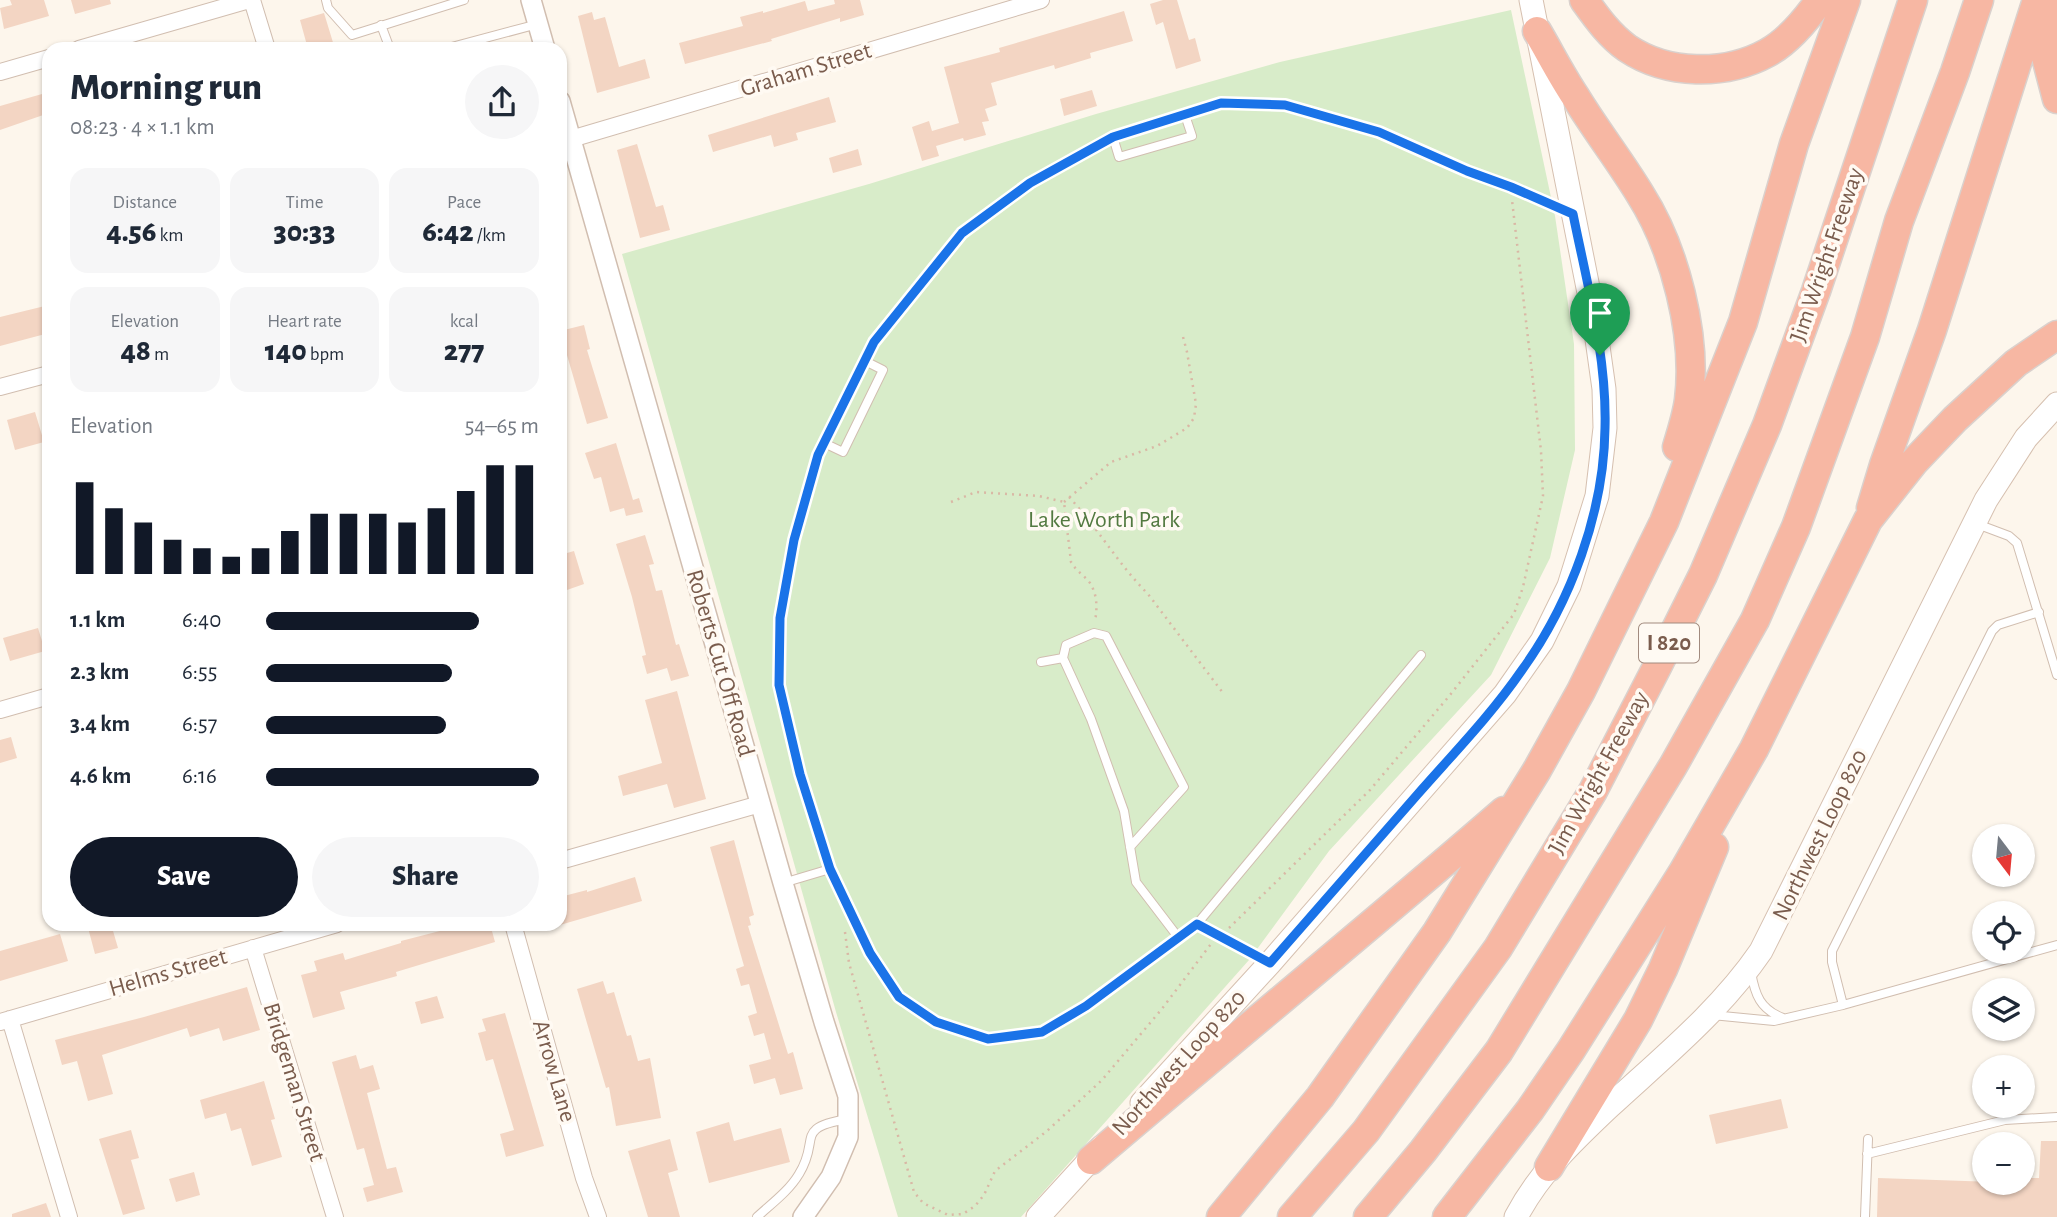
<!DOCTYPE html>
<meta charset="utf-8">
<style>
:root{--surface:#fff;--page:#f6f6f7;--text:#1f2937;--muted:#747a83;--accent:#111827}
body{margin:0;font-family:"Alegreya Sans",sans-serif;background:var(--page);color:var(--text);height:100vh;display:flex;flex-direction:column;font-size:26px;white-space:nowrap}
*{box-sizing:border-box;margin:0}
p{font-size:23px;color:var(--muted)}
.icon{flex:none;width:38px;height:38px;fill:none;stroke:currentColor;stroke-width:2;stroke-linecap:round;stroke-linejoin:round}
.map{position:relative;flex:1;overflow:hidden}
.drawer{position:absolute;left:42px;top:42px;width:525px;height:889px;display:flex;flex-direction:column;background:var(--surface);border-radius:21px;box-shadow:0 2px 5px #0004}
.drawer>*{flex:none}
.needle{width:46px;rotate:164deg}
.buttons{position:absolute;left:1972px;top:824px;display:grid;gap:14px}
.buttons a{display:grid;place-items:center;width:63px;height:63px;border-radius:50%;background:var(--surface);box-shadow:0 2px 5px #0004;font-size:35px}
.pin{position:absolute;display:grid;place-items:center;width:60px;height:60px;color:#fff;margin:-72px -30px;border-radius:50% 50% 50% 0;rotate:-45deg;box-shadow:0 0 7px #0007}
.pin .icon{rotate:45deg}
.round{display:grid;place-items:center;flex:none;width:74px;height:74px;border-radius:37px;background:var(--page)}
.overview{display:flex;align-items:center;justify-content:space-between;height:119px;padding:0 28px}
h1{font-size:38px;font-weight:800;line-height:52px}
.figures{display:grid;grid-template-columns:repeat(3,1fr);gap:10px;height:119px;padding:7px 28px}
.figures div{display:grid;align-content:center;border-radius:18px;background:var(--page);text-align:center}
.figures b{font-size:30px;font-weight:800}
.figures small{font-size:19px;font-weight:400}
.figures p{font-size:19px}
.chart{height:196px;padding:14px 28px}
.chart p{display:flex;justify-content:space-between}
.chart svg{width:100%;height:126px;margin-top:7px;stroke:var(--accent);stroke-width:6}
.primary-button{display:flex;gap:14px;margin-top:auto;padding:14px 28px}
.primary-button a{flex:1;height:80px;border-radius:42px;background:var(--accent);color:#fff;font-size:28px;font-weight:800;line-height:80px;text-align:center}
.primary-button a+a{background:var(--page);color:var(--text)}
ul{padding:0 28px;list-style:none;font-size:23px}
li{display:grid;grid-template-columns:112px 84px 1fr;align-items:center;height:52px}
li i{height:18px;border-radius:9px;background:var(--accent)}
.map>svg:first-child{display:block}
.green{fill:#d8ecc9}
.building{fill:#f3d5c3}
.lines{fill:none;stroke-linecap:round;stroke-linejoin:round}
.service-casing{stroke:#d1beb0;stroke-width:10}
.minor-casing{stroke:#d1beb0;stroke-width:18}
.tertiary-casing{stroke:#d1beb0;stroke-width:22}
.secondary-casing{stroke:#d6c0b0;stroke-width:25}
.motorway-casing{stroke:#dad1cd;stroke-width:31}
.path{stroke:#d9b8a5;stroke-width:2.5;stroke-dasharray:2 5;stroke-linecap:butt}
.service{stroke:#fff;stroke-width:8}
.minor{stroke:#fff;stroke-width:16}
.tertiary{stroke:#fff;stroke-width:19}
.secondary{stroke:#fff;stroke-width:23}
.motorway{stroke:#f7b7a3;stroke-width:28}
.route-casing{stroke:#fff;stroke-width:14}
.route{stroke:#1a73e8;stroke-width:9}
.labels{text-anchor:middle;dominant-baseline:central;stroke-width:7;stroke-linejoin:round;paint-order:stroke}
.shield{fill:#fffaf3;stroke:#a28b7f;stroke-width:2}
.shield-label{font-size:23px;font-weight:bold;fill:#7a5c4d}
.street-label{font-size:24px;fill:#7a5c4d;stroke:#fffaf3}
.park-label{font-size:24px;fill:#537a41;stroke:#fffaf3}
</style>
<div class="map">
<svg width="2057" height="1217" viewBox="0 0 2057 1217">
<rect width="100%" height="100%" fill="#fdf6ec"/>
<path class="green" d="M1511 10 1555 216 1574 344 1575 450 1550 558 1491 675 1329 851 1249 960 1021 1217H898L836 1012 622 254 869 184 1096 114 1280 62Z"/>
<path class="building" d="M10 0H44L49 16 4 29 0 8 12 5Z
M71 0H110L111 4 75 14Z
M834 0H860L864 15 840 22V18L771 39 772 41 685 64 679 43 743 26 740 17 763 11V13L805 1 808 11 835 4Z
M1163 0H1177L1189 40 1195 38 1201 61 1176 69 1163 22 1156 25 1150 4Z
M1124 11 1133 41 1090 53 1091 58 1055 69 1054 65 991 83 997 105 985 109 989 121 982 122 986 135 964 141 963 138 936 146 939 156 922 161 912 127 929 121 932 131 959 123 944 67 1000 52 999 48Z
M592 12 594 20 605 17 619 67 645 59 650 78 597 93 578 16Z
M324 13 335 49H308L300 20Z
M1092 90 1097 106 1064 116 1060 99Z
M49 92V113L0 130V106Z
M829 97 836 122 796 133 798 140 774 147 771 135 713 152 708 135Z
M637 144 656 207 663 205 670 230 640 238 617 150Z
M858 149 862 165 833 173 829 158Z
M49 305V333L0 346V317Z
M584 325 590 349 587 350 608 418 587 424 560 331Z
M35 412 44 442 15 450 7 420Z
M616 443 633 500 639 498 643 512 626 516 624 508 610 512 601 477 594 479 585 453Z
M645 535 654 564 649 565 656 591 662 590 676 645 679 644 689 676 671 681 667 668 647 674 642 656 646 655 632 597 616 544Z
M574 551 584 584 567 590 560 565V555Z
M38 628 45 651 10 661 3 638Z
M677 691 706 799 674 808 667 784 623 796 618 776 662 763 645 700Z
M11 737 17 758 0 763V740Z
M734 840 754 915 749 917 751 925 748 926 788 1054 793 1052 803 1089 780 1095 775 1078 754 1084 749 1065 771 1059 764 1033 754 1036 748 1016 757 1013 749 984 741 986 736 969 744 966 710 847Z
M635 877 642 901 560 925V897L587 890V892Z
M87 924H111L118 948 95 954Z
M467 924H490L495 942 396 972 397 976 340 992 345 1009 313 1018 301 975 317 971 314 961 343 953 345 960 401 943V941Z
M60 934 68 961 0 981V951Z
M603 981 607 994 614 992 627 1036 631 1035 638 1061 650 1058 661 1118 616 1126 609 1087 606 1088 577 989Z
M247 987 260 1030 223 1041 219 1028 190 1037 187 1028 102 1055 113 1094 88 1101 77 1061 62 1065 55 1040 144 1017Z
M437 996 444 1018 421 1024 415 1002Z
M505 1013 544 1146 506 1157 500 1134 514 1130 493 1059 486 1061 478 1033 486 1031 482 1019Z
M356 1055 360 1069 373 1065 380 1089 367 1093 387 1169 396 1167 403 1192 367 1202 363 1188 374 1185 364 1148 357 1150 332 1062Z
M264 1081 275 1119 271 1120 282 1157 252 1166 241 1128 231 1131 226 1113 205 1119 200 1100Z
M1781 1099 1788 1128 1716 1144 1709 1115Z
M729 1122 734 1141 781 1128 790 1162 709 1183 696 1132Z
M131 1130 139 1158 131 1160 145 1209 123 1215 99 1139Z
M670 1139 678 1170 668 1173 680 1217H648L628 1151Z
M2041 1141H2057V1217H1877L1878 1178 2023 1183V1178H2039Z
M194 1172 200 1195 176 1202 169 1179Z
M46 1203 51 1217H12V1214Z"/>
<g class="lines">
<defs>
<path id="service" d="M326 0 328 8 352 35 464 0
M381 25 390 49
M444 49 538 24
M1113 137 1119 157 1192 136 1185 115
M824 443 843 452 883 370 865 361
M1977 524 2009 536 2017 543 2057 675
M1041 662 1063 658
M1130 847 1184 787 1106 636 1094 633 1066 645 1063 658 1091 719 1124 811 1136 882 1178 937
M830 869 800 774 779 685 780 618 794 540 818 455 874 343 962 234 1030 183 1113 137 1221 103 1285 105 1379 132 1467 171 1511 187 1568 212
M783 883 830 869 870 953 899 997 936 1022 988 1039 1043 1032 1086 1006 1197 924 1421 655
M1197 924 1268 961
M1751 972C1755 995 1760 1009 1783 1018
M1843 1005 2057 945
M1712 1015 1774 1021 1843 1005 1832 962V951L1992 631 1998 625 2039 612
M1867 1154 2005 1120 2057 1117
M757 1217C771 1204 789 1191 799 1174 821 1139 793 1128 848 1119
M1865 1217 1868 1139"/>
<path id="minor" d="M252 0 267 49
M79 49 249 0
M0 72 49 58
M571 139 1041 0
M0 387 49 374
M0 710 49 696
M560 861 760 804
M513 924 584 1178 598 1217
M253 948 335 1217
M10 1019 69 1217
M0 1022 337 924"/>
<path id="tertiary" d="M531 0 545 49
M560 101 783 883 824 1022 848 1096V1137L831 1177 803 1217"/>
<path id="secondary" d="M1142 1103 1270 963 1505 694 1542 641 1569 586 1597 496 1605 428 1604 389 1594 318 1531 0
M1038 1217 1102 1147
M1516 1217C1539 1173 1573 1141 1609 1107 1662 1058 1720 1011 1761 951L1986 500 2026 438 2057 404"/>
<path id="motorway" d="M1584 0C1597 18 1609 35 1627 48 1667 75 1725 76 1767 53 1789 41 1806 20 1820 0
M2051 0 2046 57 2057 99
M1537 31C1550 53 1561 75 1575 96 1595 129 1620 161 1640 194 1675 249 1697 335 1689 400 1687 415 1682 431 1677 447
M1871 508 1884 465 1932 330 2037 0
M1091 1160C1228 1043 1368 929 1504 811
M1549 1167 1638 1020 1663 969 1714 847
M1221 1217 1320 1097 1437 932 1537 770 1581 691 1664 522 1743 322 1794 144 1846 0
M1292 1217 1366 1131 1498 948 1593 791 1658 665 1703 575 1767 425 1816 291 1913 0
M1368 1217 1423 1151 1499 1051 1673 766 1755 620 1796 527 1865 337 1899 221 1955 72 1979 0
M1447 1217 1530 1110 1571 1050 1683 872 1754 749 1868 520 1914 462 1955 419 2016 363 2057 335"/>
</defs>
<use href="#service" class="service-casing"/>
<use href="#minor" class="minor-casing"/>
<use href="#tertiary" class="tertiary-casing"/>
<use href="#secondary" class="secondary-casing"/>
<use href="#motorway" class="motorway-casing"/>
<path class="path" d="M1069 497C1098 528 1118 564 1148 594L1223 693
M951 502 976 492 1039 496 1064 502 1071 562C1076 571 1084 575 1090 583 1098 596 1097 609 1095 622
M1064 502 1111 462 1157 446 1187 428 1194 418 1196 404 1187 352 1182 333
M1229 928 1370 790 1450 695 1514 614 1523 587 1543 496 1541 451 1512 200
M845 932 849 963 914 1192 923 1203 948 1215 963 1214 975 1206 984 1195 995 1171 1047 1131 1102 1080 1161 1010 1211 944"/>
<use href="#service" class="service"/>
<use href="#minor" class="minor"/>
<use href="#tertiary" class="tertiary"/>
<use href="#secondary" class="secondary"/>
<use href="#motorway" class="motorway"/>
</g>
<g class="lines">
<defs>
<path id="route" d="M1221 103 1285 105 1379 132 1467 171 1511 187 1573 214C1587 284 1607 356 1605 428 1604 512 1571 602 1522 670 1491 715 1453 754 1417 795 1368 851 1319 907 1270 963L1197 924 1086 1006 1042 1032 988 1039 936 1022 899 997 870 953 830 869 800 774 779 685 780 618 794 540 818 455 874 342 962 233 1030 183 1113 137Z"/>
</defs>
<use href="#route" class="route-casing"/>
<use href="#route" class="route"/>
</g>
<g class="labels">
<rect class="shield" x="1639" y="623.5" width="60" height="39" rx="5"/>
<g class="shield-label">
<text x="1669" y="643">I 820</text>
</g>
<g class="street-label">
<text transform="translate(806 70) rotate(-17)">Graham Street</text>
<text transform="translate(1827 255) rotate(-71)">Jim Wright Freeway</text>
<text transform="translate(720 663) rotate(74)">Roberts Cut Off Road</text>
<text transform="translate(1599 773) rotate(-61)">Jim Wright Freeway</text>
<text transform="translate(1820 835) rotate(-64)">Northwest Loop 820</text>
<text transform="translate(168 973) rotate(-16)">Helms Street</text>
<text transform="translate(1179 1063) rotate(-48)">Northwest Loop 820</text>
<text transform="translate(554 1071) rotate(74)">Arrow Lane</text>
<text transform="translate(294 1082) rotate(73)">Bridgeman Street</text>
</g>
<g class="park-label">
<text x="1104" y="520">Lake Worth Park</text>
</g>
</g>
</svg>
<div class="buttons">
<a><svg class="needle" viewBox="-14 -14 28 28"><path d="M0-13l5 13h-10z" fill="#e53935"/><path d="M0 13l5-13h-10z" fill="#747a83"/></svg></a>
<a><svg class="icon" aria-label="locate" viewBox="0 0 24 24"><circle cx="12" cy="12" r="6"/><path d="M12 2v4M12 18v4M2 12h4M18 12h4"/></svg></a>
<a><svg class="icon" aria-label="layers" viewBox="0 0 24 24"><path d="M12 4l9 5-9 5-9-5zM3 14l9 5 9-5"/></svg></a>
<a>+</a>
<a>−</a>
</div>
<div class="pin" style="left:1600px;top:355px;background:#1e9e55"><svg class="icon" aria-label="arrive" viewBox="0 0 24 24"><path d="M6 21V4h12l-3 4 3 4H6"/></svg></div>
<section class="drawer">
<div class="overview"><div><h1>Morning run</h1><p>08:23 · 4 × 1.1 km</p></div><a class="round"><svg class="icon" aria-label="share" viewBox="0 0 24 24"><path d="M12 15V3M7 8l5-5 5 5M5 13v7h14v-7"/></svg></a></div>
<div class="figures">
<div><p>Distance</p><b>4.56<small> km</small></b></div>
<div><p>Time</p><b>30:33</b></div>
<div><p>Pace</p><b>6:42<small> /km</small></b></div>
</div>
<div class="figures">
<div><p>Elevation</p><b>48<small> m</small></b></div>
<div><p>Heart rate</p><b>140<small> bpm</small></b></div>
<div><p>kcal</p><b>277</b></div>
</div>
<div class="chart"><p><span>Elevation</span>54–65 m</p>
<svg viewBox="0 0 160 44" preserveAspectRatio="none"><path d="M5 44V12M15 44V21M25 44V26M35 44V32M45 44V35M55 44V38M65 44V35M75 44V29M85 44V23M95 44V23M105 44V23M115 44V26M125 44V21M135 44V15M145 44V6M155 44V6"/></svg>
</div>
<ul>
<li><b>1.1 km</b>6:40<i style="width:78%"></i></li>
<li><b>2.3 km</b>6:55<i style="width:68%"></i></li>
<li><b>3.4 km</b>6:57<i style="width:66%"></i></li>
<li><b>4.6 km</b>6:16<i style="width:100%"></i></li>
</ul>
<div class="primary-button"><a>Save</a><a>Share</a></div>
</section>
</div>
